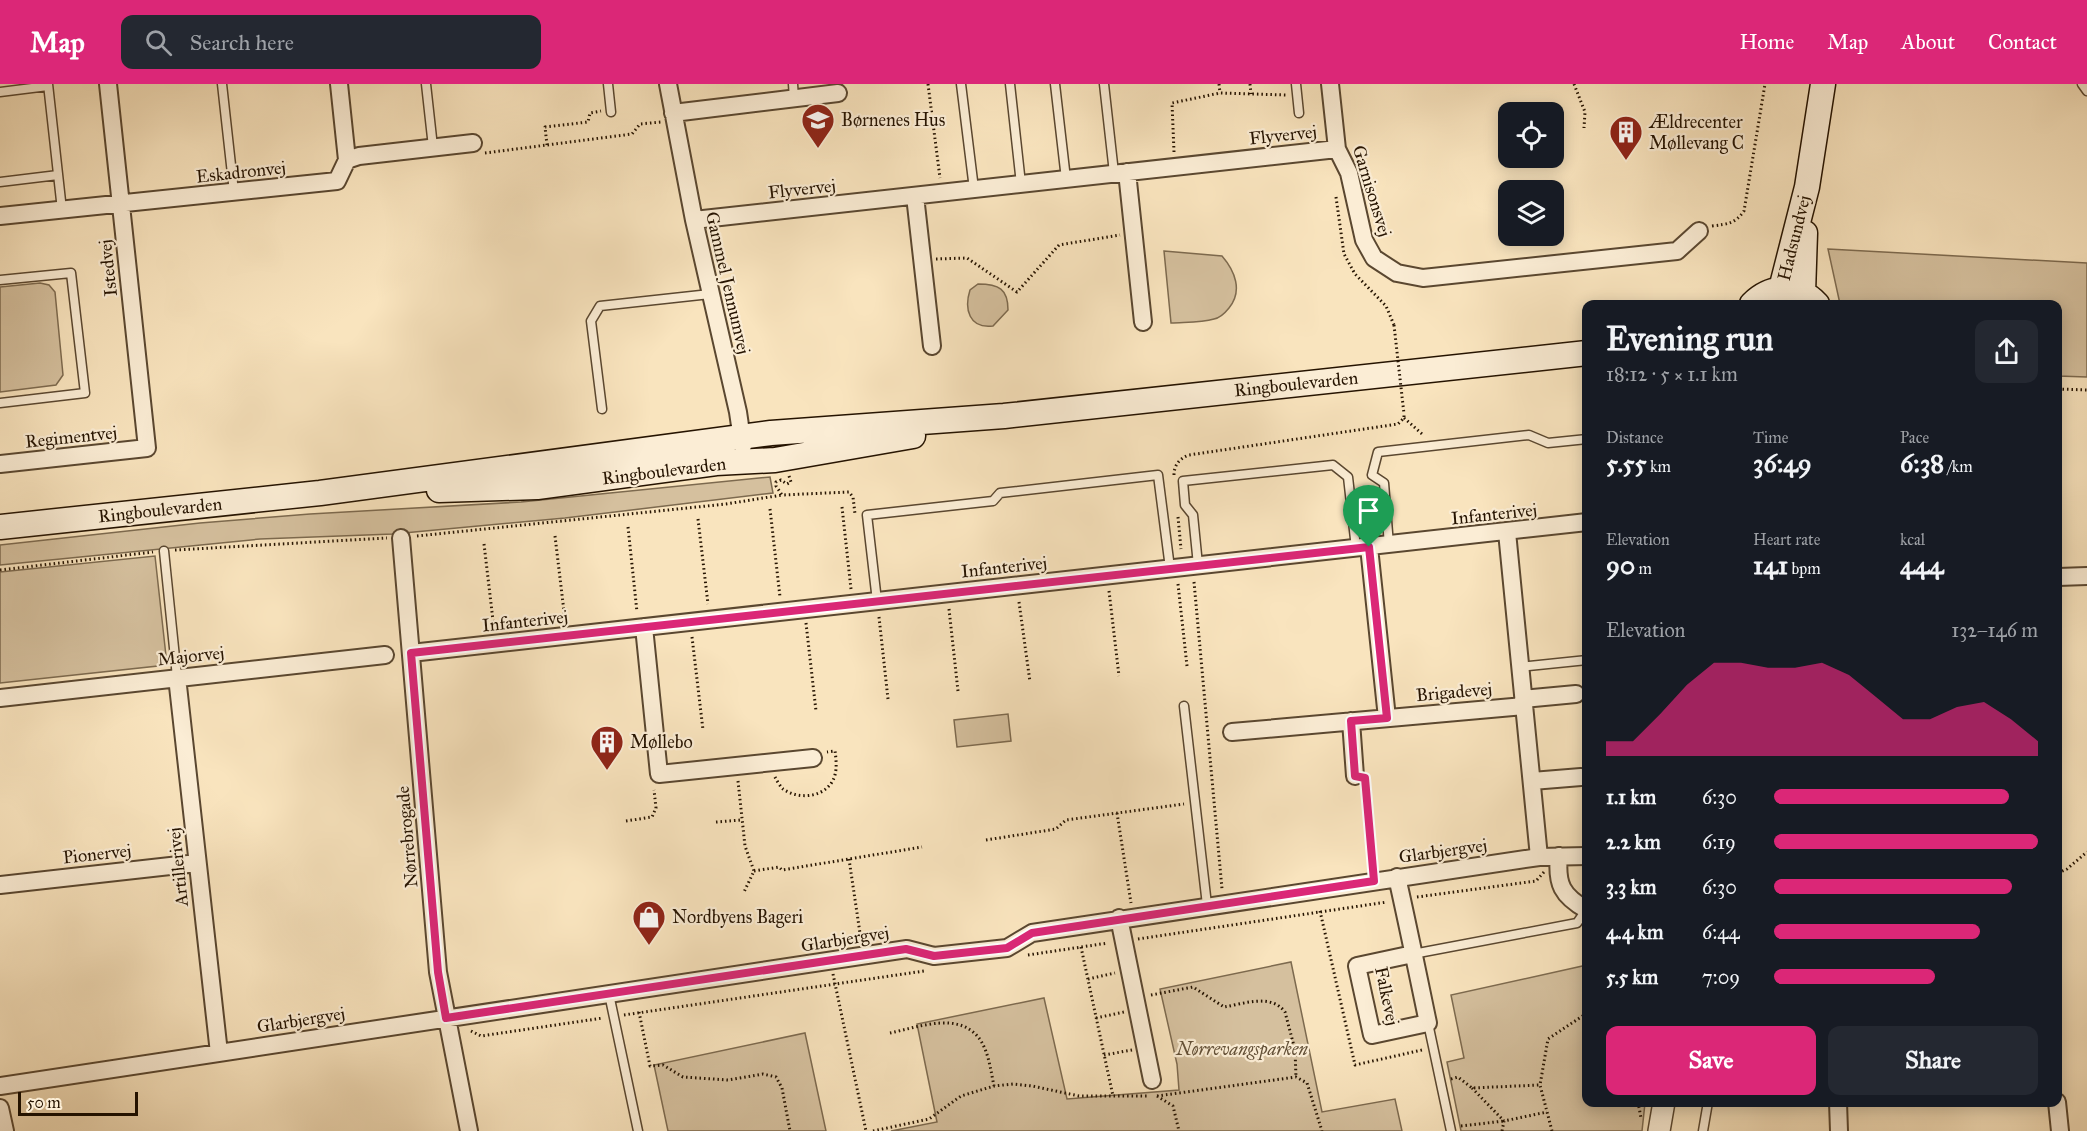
<!DOCTYPE html>
<meta charset="utf-8">
<style>
:root{--surface:#171b24;--page:#242831;--text:#f1f3f6;--muted:#9ea1a6;--accent:#db2777}
body{margin:0;font-family:"IM FELL Great Primer",serif;background:var(--page);color:var(--text);height:100vh;display:flex;flex-direction:column;font-size:22px;white-space:nowrap}
*{box-sizing:border-box;margin:0}
p{font-size:20px;color:var(--muted)}
.icon{flex:none;width:33px;height:33px;fill:none;stroke:currentColor;stroke-width:2;stroke-linecap:round;stroke-linejoin:round}
.map{position:relative;flex:1;overflow:hidden}
.side{position:absolute;left:1582px;top:216px;width:480px;height:807px;display:flex;flex-direction:column;background:var(--surface);border-radius:12px;box-shadow:0 3px 15px #0003}
.side>*{flex:none}
.controls{position:absolute;left:1498px;top:18px;display:grid;gap:12px}
.controls a{display:grid;place-items:center;width:66px;height:66px;border-radius:12px;background:var(--surface);box-shadow:0 3px 15px #0003;font-size:30px}
.scale{position:absolute;left:18px;bottom:15px;width:120px;box-sizing:border-box;padding-left:6px;border:3px solid #251300;border-top:0;font-size:16px;line-height:21px;white-space:nowrap;color:#251300;-webkit-text-stroke:4px #fbedd5;paint-order:stroke}
.pin{position:absolute;display:grid;place-items:center;width:51px;height:51px;color:#fff;margin:-62px -26px;border-radius:50% 50% 50% 0;rotate:-45deg;box-shadow:0 0 6px #0007}
.pin .icon{rotate:45deg}
.round{display:grid;place-items:center;flex:none;width:63px;height:63px;border-radius:12px;background:var(--page)}
.head{display:flex;align-items:center;justify-content:space-between;height:102px;padding:0 24px}
h1{font-size:33px;font-weight:700;line-height:45px}
.figures{display:grid;grid-template-columns:repeat(3,1fr);gap:9px;height:102px;padding:6px 24px}
.figures div{display:grid;align-content:center}
.figures b{font-size:26px;font-weight:700}
.figures small{font-size:16px;font-weight:400}
.figures p{font-size:16px}
.chart{height:168px;padding:12px 24px}
.chart p{display:flex;justify-content:space-between}
.chart svg{width:100%;height:108px;margin-top:6px;fill:var(--accent);opacity:.7}
.action{display:flex;gap:12px;margin-top:auto;padding:12px 24px}
.action a{flex:1;height:69px;border-radius:12px;background:var(--accent);color:#fff;font-size:24px;font-weight:700;line-height:69px;text-align:center}
.action a+a{background:var(--page);color:var(--text)}
ul{padding:0 24px;list-style:none;font-size:20px}
li{display:grid;grid-template-columns:96px 72px 1fr;align-items:center;height:45px}
li i{height:15px;border-radius:8px;background:var(--accent)}
header{display:flex;align-items:center;gap:36px;box-sizing:border-box;height:84px;padding:0 30px;background:var(--accent);color:#fff}
header strong{font-size:28px}
nav{display:flex;gap:33px;margin-inline-start:auto;font-size:21px}
.search{width:420px;height:54px;background:var(--page);display:flex;align-items:center;gap:15px;box-sizing:border-box;padding:0 21px;border-radius:12px;color:var(--muted);font-size:22px}
.map>svg:first-child{display:block}
.green{fill:#d5c09e;stroke:#7d6a4f;stroke-width:1.5}
.lines{fill:none;stroke-linecap:round;stroke-linejoin:round}
.service-casing{stroke:#5a4730;stroke-width:11}
.minor-casing{stroke:#5a4730;stroke-width:20}
.tertiary-casing{stroke:#5a4730;stroke-width:24}
.secondary-casing{stroke:#251300;stroke-width:27}
.path{stroke:#251300;stroke-width:3;stroke-dasharray:1.5 3;stroke-linecap:butt}
.service{stroke:#fbedd5;stroke-width:8}
.minor{stroke:#fbedd5;stroke-width:16}
.tertiary{stroke:#fbedd5;stroke-width:21}
.secondary{stroke:#fbedd5;stroke-width:24}
.path-bridge{stroke:#251300;stroke-width:3;stroke-dasharray:1.5 3;stroke-linecap:butt}
.route-casing{stroke:#fff;stroke-width:12}
.route{stroke:#db2777;stroke-width:8}
.labels{text-anchor:middle;dominant-baseline:central;stroke-width:4.5;stroke-linejoin:round;paint-order:stroke}
.poi-label{font-size:18px;fill:#251300;stroke:#fbedd5;text-anchor:start}
.street-label{font-size:18px;fill:#251300;stroke:#fbedd5}
.park-label{font-size:18px;font-style:italic;fill:#635037;stroke:#fbedd5}
</style>
<header>
<strong>Map</strong>
<div class="search"><svg class="icon" aria-label="search" viewBox="0 0 24 24"><circle cx="10" cy="10" r="6"/><path d="M15 15l6 6"/></svg>Search here</div>
<nav><a>Home</a><a>Map</a><a>About</a><a>Contact</a></nav>
</header>
<div class="map">
<svg width="2087" height="1047" viewBox="0 0 2087 1047">
<rect width="100%" height="100%" fill="#f9e4be"/>
<filter id="stains"><feTurbulence type="fractalNoise" baseFrequency=".00333" numOctaves="4"/><feColorMatrix values="0 0 0 0 .2 0 0 0 0 .09 0 0 0 0 .02 0 0 0 .5 -.17"/></filter>
<radialGradient id="worn" r=".72"><stop offset=".6" stop-color="#630" stop-opacity="0"/><stop offset="1" stop-color="#630" stop-opacity=".3"/></radialGradient>
<path class="green" d="M1828 165 2087 179V293L2058 292V220H1840Z
M1164 167 1222 172C1235 187 1243 207 1229 224 1225 229 1220 234 1214 235 1201 239 1185 238 1171 239Z
M40 199 49 201 55 208 63 291 56 301 0 308V203Z
M978 200C999 200 1008 205 1008 226L993 242C969 245 964 225 970 206Z
M770 393 773 409 565 434 393 450 260 455 0 481V461L200 439 310 430 521 418Z
M155 472 167 581 0 599V488Z
M1008 630 1011 657 957 663 954 636Z
M1291 878 1322 1028 1395 1015 1402 1047H891L937 1038 917 940 1044 914 1067 1015 1179 1006 1177 980 1160 905Z
M1587 881V1018L1645 1019 1642 1047H1461L1447 978 1464 974 1451 911Z
M805 949 826 1047H668L654 981Z"/>
<g class="lines">
<defs>
<path id="service" d="M48 0 62 126
M222 0 234 108
M426 0 433 63
M608 0 611 28
M793 0 794 14
M961 0 974 105
M1010 0 1021 100
M1055 0 1066 95
M1104 0 1114 89
M1296 0 1299 29
M2082 0 2087 7
M0 8 48 2
M0 98 58 91
M0 196 71 189 85 309 0 319
M602 325 591 237 600 222 710 210
M1389 461 1384 399 1372 391 1378 368 1529 351 1548 359 1587 355
M164 467 177 593
M1198 481 1193 431 1185 421 1183 397 1333 381 1348 393 1356 464
M877 517 867 431 993 417 1000 409 1158 391 1170 484
M1520 583 1587 576
M1184 622 1207 821
M1413 870 1577 839 1586 826
M609 910 638 1047
M1428 939 1451 1047
M1703 1047 1708 1018"/>
<path id="minor" d="M339 0 347 76
M668 0 694 136 738 328 743 362
M1330 0 1337 65 1349 89 1364 156 1374 174 1397 189 1423 194 1677 167 1699 147
M673 29 838 9
M1127 88 1143 238
M915 112 932 262
M0 132 337 97 347 76 359 72 473 59
M694 136 1337 65
M0 380 147 364 108 0
M1507 448 1539 773
M401 454 438 888 469 1047
M1369 463 1387 634
M2058 493 2087 492
M644 543 659 690 813 674
M411 569 1587 438
M177 593 219 969
M0 614 385 571
M1523 615 1576 610
M1351 637 1355 692
M1232 648 1524 622
M1532 697 1581 693
M1559 772C1556 800 1562 812 1587 826
M1397 793C1408 842 1418 891 1428 939L1372 951 1357 882 1413 870
M0 801 197 779
M1119 834 1152 996
M0 1002 907 865 934 872 1007 864 1032 849 1539 773 1587 772
M1838 1018 1839 1047
M2057 1018 2060 1047
M0 1024 5 1047"/>
<path id="tertiary" d="M1659 1047 1664 1018"/>
<path id="secondary" d="M1781 205 1807 103 1823 0
M1803 209 1805 149
M1752 220C1771 201 1798 200 1817 220
M439 406 537 403 716 379 775 376 913 352
M0 443 320 409 771 349 1004 332 1587 269"/>
</defs>
<use href="#service" class="service-casing"/>
<use href="#minor" class="minor-casing"/>
<use href="#tertiary" class="tertiary-casing"/>
<use href="#secondary" class="secondary-casing"/>
<path class="path" d="M928 0 940 94
M1219 0 1220 9
M1250 0 1251 10
M1574 0 1585 28 1584 44
M547 61 545 43 588 38 590 29 601 27
M1174 68 1172 19 1220 9 1286 11
M485 69 632 50 640 40 661 38
M1336 113 1344 170 1355 190 1386 222 1394 241
M1712 142C1727 140 1735 140 1744 127L1765 0
M936 175 967 174 1017 208 1059 161 1120 151
M2058 305 2087 306
M1404 334 1422 350
M1174 391C1174 381 1180 374 1189 371L1398 340 1404 334V330
M789 392 791 398 787 400 781 396 776 398V402L782 411 849 408 853 413 855 430
M842 423 851 505
M770 425 780 513
M1178 433 1181 465
M698 435 708 520
M628 443 637 528
M417 452 726 420 782 411
M555 452 565 536
M484 460 494 545
M175 466 387 454
M0 486 153 468
M1194 498 1222 805
M1178 500 1187 582
M1109 507 1119 592
M1019 518 1030 598
M949 525 958 607
M879 533 888 615
M806 539 816 627
M692 553 703 646
M775 693C777 697 780 702 783 705 800 717 829 713 835 691 837 683 836 674 835 667L827 668
M738 697 745 762 754 787 744 808
M1366 704 1373 781
M1117 729 1131 819
M626 737 652 733 656 724 654 706
M716 738 741 736
M986 756 1056 745 1066 736 1184 720
M849 775 861 856
M754 787 779 783 782 786 922 763
M2058 789 2067 785 2087 768
M1417 813 1536 797 1544 788
M1320 827 1355 981 1422 966
M1138 855 1387 818
M1081 863 1113 1012
M1028 871 1108 859
M833 890 866 1047
M1088 895 1115 889
M1151 911 1193 903 1224 923C1243 920 1271 909 1285 928L1295 966 1296 993
M639 928 650 982 663 981 683 993 728 996 763 990 776 993 782 1004 790 1047
M624 931 924 887
M1096 934 1124 928
M471 947 481 952 603 934
M890 949C919 943 961 926 981 957 989 970 991 988 994 1002
M1104 971 1132 966
M1451 995 1458 993 1472 1004 1539 1001
M1472 1004 1504 1037
M1157 1012 1296 993 1307 999 1322 1047
M1157 1012 1173 1022 1179 1047
M1638 1018 1641 1034
M1461 1042 1504 1037
M873 1047 929 1035 961 1012 994 1002 1013 1000 1032 1002 1079 1012H1148
M1502 1047 1504 1037 1547 1028
M1552 1047 1540 1001 1548 955 1587 929"/>
<use href="#service" class="service"/>
<use href="#minor" class="minor"/>
<use href="#tertiary" class="tertiary"/>
<use href="#secondary" class="secondary"/>
<path class="path-bridge" d="M1394 241 1404 330"/>
</g>
<g class="lines">
<defs>
<path id="route" d="M1369 463 1387 634 1351 637 1355 692 1365 694 1374 797 1032 849 1007 864 934 872 906 865 446 934 438 888 411 569Z"/>
</defs>
<use href="#route" class="route-casing"/>
<use href="#route" class="route"/>
</g>
<defs>
<symbol id="school-pin" viewBox="-11 -11 22 30"><path d="M0 17L-7.5 6A9.5 9.5 0 1 1 7.5 6Z" fill="#8f2418" stroke="#fbedd5"/><path d="M0-5L7-2L0 1L-7-2ZM-4 1L0 2.5L4 1V4Q0 6-4 4Z" fill="#fff"/></symbol>
<symbol id="building-pin" viewBox="-11 -11 22 30"><path d="M0 17L-7.5 6A9.5 9.5 0 1 1 7.5 6Z" fill="#8f2418" stroke="#fbedd5"/><path d="M-4-6H4V6H1V3H-1V6H-4ZM-2.5-4.3h1.7v1.8h-1.7ZM.8-4.3h1.7v1.8H.8ZM-2.5-1h1.7V.8h-1.7ZM.8-1h1.7V.8H.8Z" fill="#fff"/></symbol>
<symbol id="shop-pin" viewBox="-11 -11 22 30"><path d="M0 17L-7.5 6A9.5 9.5 0 1 1 7.5 6Z" fill="#8f2418" stroke="#fbedd5"/><path d="M-5-2.5h2.3a2.7 3.5 0 0 1 5.4 0H5L5.5 6h-11ZM-1.5-2.5h3a1.5 2.3 0 0 0-3 0Z" fill="#fff"/></symbol>
</defs>
<g fill-rule="evenodd">
<use href="#school-pin" x="799" y="17" width="38" height="52"/>
<use href="#building-pin" x="1607" y="29" width="38" height="52"/>
<use href="#building-pin" x="588" y="639" width="38" height="52"/>
<use href="#shop-pin" x="630" y="814" width="38" height="52"/>
</g>
<g class="labels">
<g class="poi-label">
<text x="841" y="36">Børnenes Hus</text>
<text x="1649" y="38">Ældrecenter<tspan x="1649" dy="21">Møllevang C</tspan></text>
<text x="630" y="658">Møllebo</text>
<text x="672" y="833">Nordbyens Bageri</text>
</g>
<g class="street-label">
<text transform="translate(1283 51) rotate(-6)">Flyvervej</text>
<text transform="translate(241 88) rotate(-6)">Eskadronvej</text>
<text transform="translate(802 105) rotate(-6)">Flyvervej</text>
<text transform="translate(1372 107) rotate(73)">Garnisonsvej</text>
<text transform="translate(1794 154) rotate(-76)">Hadsundvej</text>
<text transform="translate(108 184) rotate(-96)">Istedvej</text>
<text transform="translate(728 199) rotate(77)">Gammel Jennumvej</text>
<text transform="translate(1296 300) rotate(-6)">Ringboulevarden</text>
<text transform="translate(71 353) rotate(-6)">Regimentvej</text>
<text transform="translate(664 387) rotate(-7)">Ringboulevarden</text>
<text transform="translate(160 426) rotate(-6)">Ringboulevarden</text>
<text transform="translate(1494 430) rotate(-6)">Infanterivej</text>
<text transform="translate(1004 483) rotate(-6)">Infanterivej</text>
<text transform="translate(525 537) rotate(-6)">Infanterivej</text>
<text transform="translate(191 572) rotate(-6)">Majorvej</text>
<text transform="translate(1454 608) rotate(-5)">Brigadevej</text>
<text transform="translate(407 753) rotate(-95)">Nørrebrogade</text>
<text transform="translate(1443 767) rotate(-8)">Glarbjergvej</text>
<text transform="translate(97 770) rotate(-6)">Pionervej</text>
<text transform="translate(178 783) rotate(-96)">Artillerivej</text>
<text transform="translate(845 855) rotate(-9)">Glarbjergvej</text>
<text transform="translate(1387 912) rotate(78)">Falkevej</text>
<text transform="translate(301 936) rotate(-9)">Glarbjergvej</text>
</g>
<g class="park-label">
<text x="1242" y="965">Nørrevangsparken</text>
</g>
</g>
<rect width="100%" height="100%" filter="url(#stains)"/>
<rect width="100%" height="100%" fill="url(#worn)"/>
</svg>
<div class="controls">
<a><svg class="icon" aria-label="locate" viewBox="0 0 24 24"><circle cx="12" cy="12" r="6"/><path d="M12 2v4M12 18v4M2 12h4M18 12h4"/></svg></a>
<a><svg class="icon" aria-label="layers" viewBox="0 0 24 24"><path d="M12 4l9 5-9 5-9-5zM3 14l9 5 9-5"/></svg></a>
</div>
<div class="scale">50 m</div>
<div class="pin" style="left:1369px;top:463px;background:#1e9e55"><svg class="icon" aria-label="arrive" viewBox="0 0 24 24"><path d="M6 21V4h12l-3 4 3 4H6"/></svg></div>
<section class="side">
<div class="head"><div><h1>Evening run</h1><p>18:12 · 5 × 1.1 km</p></div><a class="round"><svg class="icon" aria-label="share" viewBox="0 0 24 24"><path d="M12 15V3M7 8l5-5 5 5M5 13v7h14v-7"/></svg></a></div>
<div class="figures">
<div><p>Distance</p><b>5.55<small> km</small></b></div>
<div><p>Time</p><b>36:49</b></div>
<div><p>Pace</p><b>6:38<small> /km</small></b></div>
</div>
<div class="figures">
<div><p>Elevation</p><b>90<small> m</small></b></div>
<div><p>Heart rate</p><b>141<small> bpm</small></b></div>
<div><p>kcal</p><b>444</b></div>
</div>
<div class="chart"><p><span>Elevation</span>132–146 m</p>
<svg viewBox="0 0 160 44" preserveAspectRatio="none"><path d="M0 44V38L10 38L20 27L30 15L40 6L50 6L60 8L70 8L80 6L90 11L100 20L110 29L120 29L130 24L140 22L150 29L160 38V44z"/></svg>
</div>
<ul>
<li><b>1.1 km</b>6:30<i style="width:89%"></i></li>
<li><b>2.2 km</b>6:19<i style="width:100%"></i></li>
<li><b>3.3 km</b>6:30<i style="width:90%"></i></li>
<li><b>4.4 km</b>6:44<i style="width:78%"></i></li>
<li><b>5.5 km</b>7:09<i style="width:61%"></i></li>
</ul>
<div class="action"><a>Save</a><a>Share</a></div>
</section>
</div>
